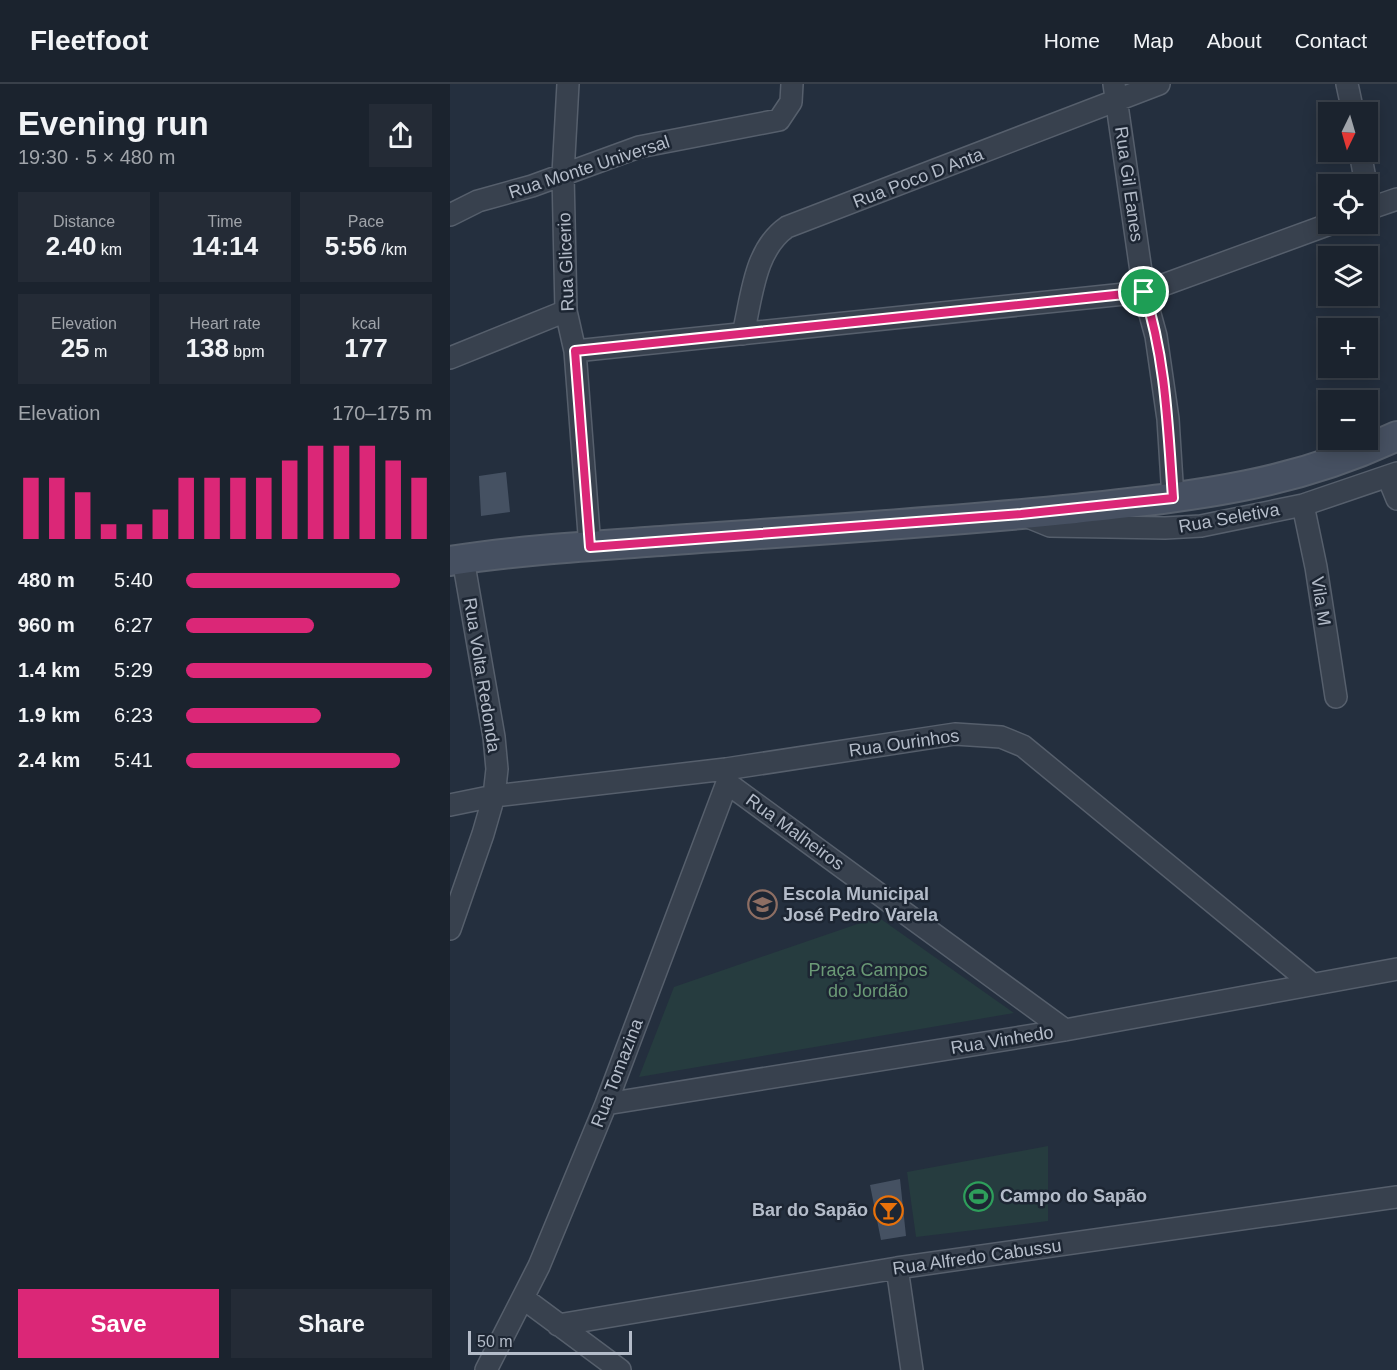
<!DOCTYPE html>
<meta charset="utf-8">
<style>
:root{--surface:#1b232e;--page:#242b36;--text:#f1f3f6;--muted:#a0a4aa;--line:#39404a;--accent:#db2777}
body{margin:0;font-family:Helvetica,sans-serif;background:var(--page);color:var(--text);height:100vh;display:flex;flex-direction:column;font-size:22px;white-space:nowrap}
*{box-sizing:border-box;margin:0}
p{font-size:20px;color:var(--muted)}
.icon{flex:none;width:33px;height:33px;fill:none;stroke:currentColor;stroke-width:2;stroke-linecap:round;stroke-linejoin:round}
.map{position:relative;flex:1;overflow:hidden}
.panel{display:flex;flex-direction:column;background:var(--surface);width:450px}
.panel>*{flex:none}
.needle{width:39px;rotate:185deg}
.fabs{position:absolute;left:868px;top:18px;display:grid;gap:12px}
.fabs a{display:grid;place-items:center;width:60px;height:60px;border-radius:0px;background:var(--surface);box-shadow:0 3px 15px #0003,0 0 0 2px var(--line);font-size:30px}
.scale{position:absolute;left:18px;bottom:15px;width:164px;box-sizing:border-box;padding-left:6px;border:3px solid #b4bcc9;border-top:0;font-size:16px;line-height:21px;white-space:nowrap;color:#b4bcc9;-webkit-text-stroke:4px #1d2633;paint-order:stroke}
.pin{position:absolute;display:grid;place-items:center;width:51px;height:51px;color:#fff;margin:-26px;border:3px solid #fff;border-radius:50%;box-shadow:0 2px 6px #0007}
.round{display:grid;place-items:center;flex:none;width:63px;height:63px;border-radius:0px;background:var(--page)}
.overview{display:flex;align-items:center;justify-content:space-between;height:102px;padding:0 18px}
h1{font-size:33px;font-weight:700;line-height:45px}
.metrics{display:grid;grid-template-columns:repeat(3,1fr);gap:9px;height:102px;padding:6px 18px}
.metrics div{display:grid;align-content:center;border-radius:0px;background:var(--page);text-align:center}
.metrics b{font-size:26px;font-weight:700}
.metrics small{font-size:16px;font-weight:400}
.metrics p{font-size:16px}
.chart{height:168px;padding:12px 18px}
.chart p{display:flex;justify-content:space-between}
.chart svg{width:100%;height:108px;margin-top:6px;stroke:var(--accent);stroke-width:6}
.action{display:flex;gap:12px;margin-top:auto;padding:12px 18px}
.action a{flex:1;height:69px;border-radius:0px;background:var(--accent);color:#fff;font-size:24px;font-weight:700;line-height:69px;text-align:center}
.action a+a{background:var(--page);color:var(--text)}
ul{padding:0 18px;list-style:none;font-size:20px}
li{display:grid;grid-template-columns:96px 72px 1fr;align-items:center;height:45px}
li i{height:15px;border-radius:8px;background:var(--accent)}
header{display:flex;align-items:center;gap:36px;box-sizing:border-box;height:84px;padding:0 30px;background:var(--surface);border-bottom:2px solid var(--line)}
header strong{font-size:28px}
nav{display:flex;gap:33px;margin-inline-start:auto;font-size:21px}
main{display:flex;flex:1;min-height:0}
.map>svg:first-child{display:block}
.green{fill:#263c3f}
.building{fill:#455162}
.lines{fill:none;stroke-linecap:round;stroke-linejoin:round}
.street-casing{stroke:#565f6c;stroke-width:24}
.secondary-casing{stroke:#565f6c;stroke-width:32}
.street{stroke:#38414e;stroke-width:21}
.secondary{stroke:#465061;stroke-width:28}
.route-casing{stroke:#fff;stroke-width:12}
.route{stroke:#db2777;stroke-width:8}
.labels{text-anchor:middle;dominant-baseline:central;stroke-width:5;stroke-linejoin:round;paint-order:stroke}
.street-label{font-size:18px;fill:#b4bcc9;stroke:#1d2633}
.poi-label{font-size:18px;font-weight:bold;fill:#b4bcc9;stroke:#1d2633;text-anchor:start}
.park-label{font-size:18px;fill:#6b9a76;stroke:#1d2633}
</style>
<header>
<strong>Fleetfoot</strong>
<nav><a>Home</a><a>Map</a><a>About</a><a>Contact</a></nav>
</header>
<main>
<section class="panel">
<div class="overview"><div><h1>Evening run</h1><p>19:30 · 5 × 480 m</p></div><a class="round"><svg class="icon" aria-label="share" viewBox="0 0 24 24"><path d="M12 15V3M7 8l5-5 5 5M5 13v7h14v-7"/></svg></a></div>
<div class="metrics">
<div><p>Distance</p><b>2.40<small> km</small></b></div>
<div><p>Time</p><b>14:14</b></div>
<div><p>Pace</p><b>5:56<small> /km</small></b></div>
</div>
<div class="metrics">
<div><p>Elevation</p><b>25<small> m</small></b></div>
<div><p>Heart rate</p><b>138<small> bpm</small></b></div>
<div><p>kcal</p><b>177</b></div>
</div>
<div class="chart"><p><span>Elevation</span>170–175 m</p>
<svg viewBox="0 0 160 44" preserveAspectRatio="none"><path d="M5 44V19M15 44V19M25 44V25M35 44V38M45 44V38M55 44V32M65 44V19M75 44V19M85 44V19M95 44V19M105 44V12M115 44V6M125 44V6M135 44V6M145 44V12M155 44V19"/></svg>
</div>
<ul>
<li><b>480 m</b>5:40<i style="width:87%"></i></li>
<li><b>960 m</b>6:27<i style="width:52%"></i></li>
<li><b>1.4 km</b>5:29<i style="width:100%"></i></li>
<li><b>1.9 km</b>6:23<i style="width:55%"></i></li>
<li><b>2.4 km</b>5:41<i style="width:87%"></i></li>
</ul>
<div class="action"><a>Save</a><a>Share</a></div>
</section>
<div class="map">
<svg width="947" height="1286" viewBox="0 0 947 1286">
<rect width="100%" height="100%" fill="#242f3e"/>
<path class="green" d="M428 833 564 929 189 993 224 903Z
M598 1062V1137L466 1153 457 1088Z"/>
<path class="building" d="M56 388 60 428 31 432 29 392Z
M450 1095 456 1152 431 1156 420 1101Z"/>
<g class="lines">
<defs>
<path id="street" d="M118 0 113 90 116 227 125 267 140 463
M664 0 694 208 706 252 718 335 723 414
M897 0 903 28
M910 68 916 100
M918 125 947 115
M0 131 28 117 82 102 189 63 329 36 341 18 342 0
M293 250C302 213 304 166 337 143L709 0
M125 267 694 208 880 140
M0 274 116 227
M938 393 947 415
M853 421 866 483 886 613
M573 431 600 442 715 444 751 442 853 421 947 389
M277 699 615 946
M0 721 44 712 276 685 505 650 551 653 573 662 861 899
M0 845 33 750 44 712 47 685 44 653 13 475
M156 1020 615 946 947 885
M447 1184 462 1286
M73 1214 170 1286
M108 1241 447 1184 947 1113
M36 1286 89 1182 156 1020 277 699 276 685"/>
<path id="secondary" d="M0 477C70 466 141 462 211 457 349 447 487 439 625 425 741 412 839 403 947 352"/>
</defs>
<use href="#street" class="street-casing"/>
<use href="#secondary" class="secondary-casing"/>
<use href="#street" class="street"/>
<use href="#secondary" class="secondary"/>
</g>
<g class="lines">
<defs>
<path id="route" d="M694 208C716 274 718 346 723 414L571 430 140 463 125 267Z"/>
</defs>
<use href="#route" class="route-casing"/>
<use href="#route" class="route"/>
</g>
<defs>
<symbol id="school-ring" viewBox="-11 -11 22 22"><circle r="9.5" fill="#1d2633" stroke="#8d6e63" stroke-width="1.5"/><path d="M0-5L7-2L0 1L-7-2ZM-4 1L0 2.5L4 1V4Q0 6-4 4Z" fill="#8d6e63"/></symbol>
<symbol id="stadium-ring" viewBox="-11 -11 22 22"><circle r="9.5" fill="#1d2633" stroke="#2e9e5b" stroke-width="1.5"/><path d="M0-5a6.5 5 0 1 0 0 10a6.5 5 0 1 0 0-10ZM-3.5-1.8h7v3.6h-7Z" fill="#2e9e5b"/></symbol>
<symbol id="bar-ring" viewBox="-11 -11 22 22"><circle r="9.5" fill="#1d2633" stroke="#e8710a" stroke-width="1.5"/><path d="M-6-5H6L.8 .8V4.5H3.5V6h-7V4.5H-.8V.8Z" fill="#e8710a"/></symbol>
</defs>
<g fill-rule="evenodd">
<use href="#school-ring" x="296" y="804" width="33" height="33"/>
<use href="#stadium-ring" x="512" y="1096" width="33" height="33"/>
<use href="#bar-ring" x="422" y="1110" width="33" height="33"/>
</g>
<g class="labels">
<g class="street-label">
<text transform="translate(139 83) rotate(-18)">Rua Monte Universal</text>
<text transform="translate(468 94) rotate(-21)">Rua Poco D Anta</text>
<text transform="translate(679 100) rotate(82)">Rua Gil Eanes</text>
<text transform="translate(116 178) rotate(-92)">Rua Glicerio</text>
<text transform="translate(779 434) rotate(-10)">Rua Seletiva</text>
<text transform="translate(871 517) rotate(81)">Vila M</text>
<text transform="translate(32 591) rotate(81)">Rua Volta Redonda</text>
<text transform="translate(454 659) rotate(-8)">Rua Ourinhos</text>
<text transform="translate(345 748) rotate(36)">Rua Malheiros</text>
<text transform="translate(552 956) rotate(-9)">Rua Vinhedo</text>
<text transform="translate(167 989) rotate(-69)">Rua Tomazina</text>
<text transform="translate(527 1173) rotate(-8)">Rua Alfredo Cabussu</text>
</g>
<g class="poi-label">
<text x="333" y="810">Escola Municipal<tspan x="333" dy="21">José Pedro Varela</tspan></text>
<text x="550" y="1112">Campo do Sapão</text>
<text x="418" y="1126" text-anchor="end">Bar do Sapão</text>
</g>
<g class="park-label">
<text x="418" y="886">Praça Campos<tspan x="418" dy="21">do Jordão</tspan></text>
</g>
</g>
</svg>
<div class="fabs">
<a><svg class="needle" viewBox="-14 -14 28 28"><path d="M0-13l5 13h-10z" fill="#e53935"/><path d="M0 13l5-13h-10z" fill="#a0a4aa"/></svg></a>
<a><svg class="icon" aria-label="locate" viewBox="0 0 24 24"><circle cx="12" cy="12" r="6"/><path d="M12 2v4M12 18v4M2 12h4M18 12h4"/></svg></a>
<a><svg class="icon" aria-label="layers" viewBox="0 0 24 24"><path d="M12 4l9 5-9 5-9-5zM3 14l9 5 9-5"/></svg></a>
<a>+</a>
<a>−</a>
</div>
<div class="scale">50 m</div>
<div class="pin" style="left:694px;top:208px;background:#1e9e55"><svg class="icon" aria-label="arrive" viewBox="0 0 24 24"><path d="M6 21V4h12l-3 4 3 4H6"/></svg></div>
</div>
</main>
